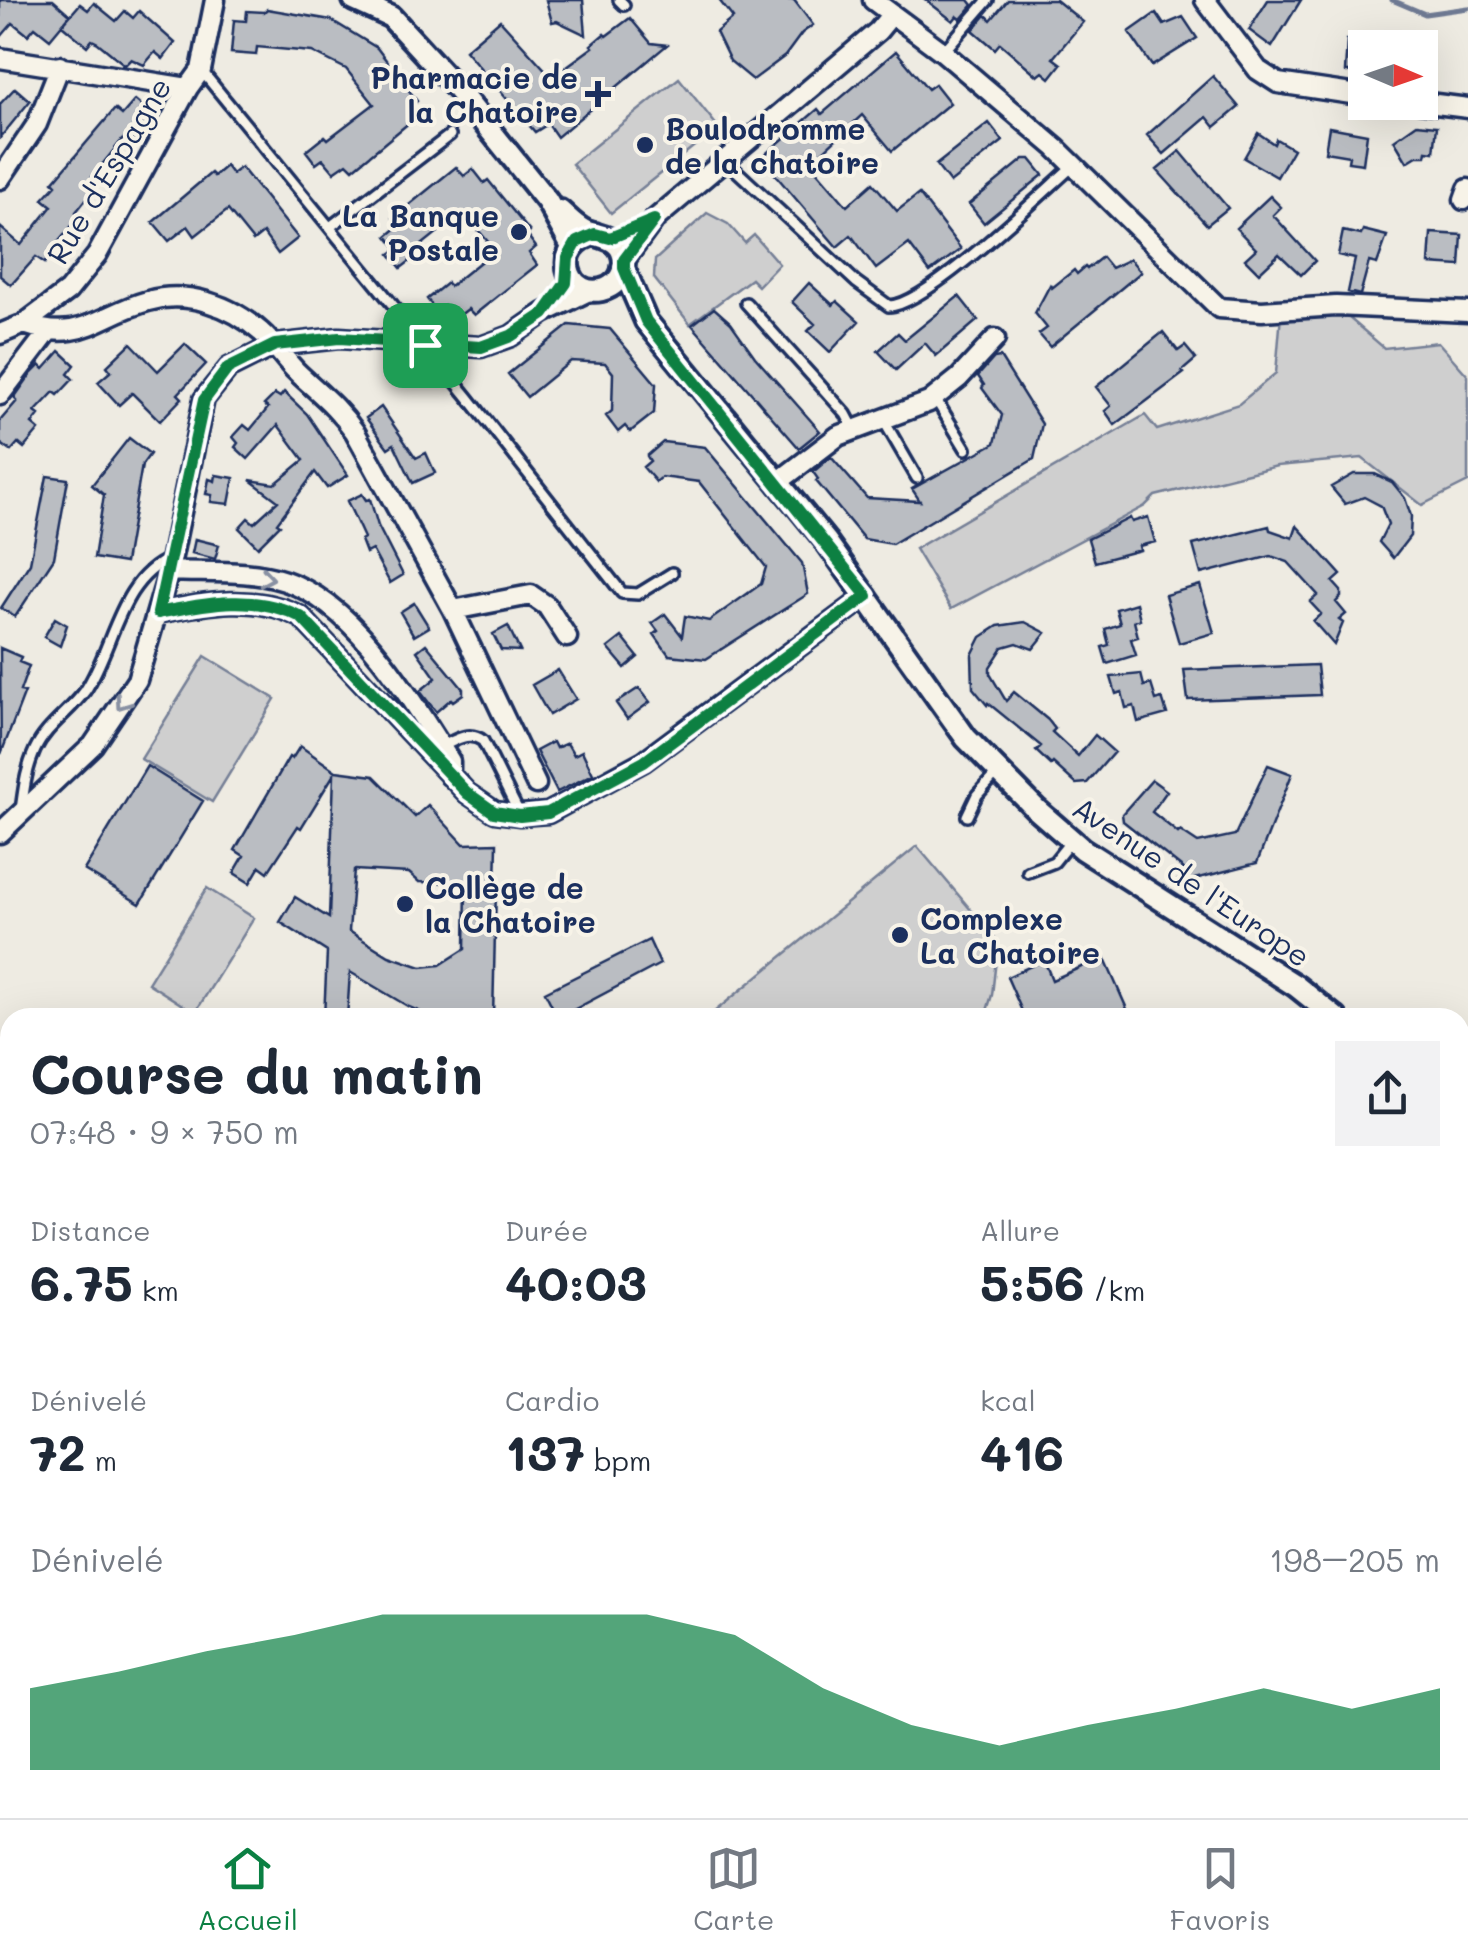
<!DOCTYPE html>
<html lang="fr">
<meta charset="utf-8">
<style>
:root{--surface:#fff;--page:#f2f2f3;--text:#1f2937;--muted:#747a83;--line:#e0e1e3;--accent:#0b8043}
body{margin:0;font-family:Mali,sans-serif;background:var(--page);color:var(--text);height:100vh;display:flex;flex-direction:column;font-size:38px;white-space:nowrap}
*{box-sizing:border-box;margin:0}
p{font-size:32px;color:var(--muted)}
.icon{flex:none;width:55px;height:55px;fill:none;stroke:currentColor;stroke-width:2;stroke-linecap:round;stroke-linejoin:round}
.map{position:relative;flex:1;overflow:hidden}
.panel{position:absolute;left:0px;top:1008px;width:1470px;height:812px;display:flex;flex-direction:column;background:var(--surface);border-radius:30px 30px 0 0;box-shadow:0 10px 40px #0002}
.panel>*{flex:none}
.needle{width:65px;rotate:92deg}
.fabs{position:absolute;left:1348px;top:30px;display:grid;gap:20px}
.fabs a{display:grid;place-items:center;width:90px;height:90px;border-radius:0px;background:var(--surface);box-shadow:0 10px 40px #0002;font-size:50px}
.pin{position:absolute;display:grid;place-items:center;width:85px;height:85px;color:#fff;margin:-42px;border-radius:20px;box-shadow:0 5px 15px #0006}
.round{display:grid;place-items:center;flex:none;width:105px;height:105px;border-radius:0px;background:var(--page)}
.summary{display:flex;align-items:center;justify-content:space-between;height:170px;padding:0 30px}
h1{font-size:55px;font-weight:800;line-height:75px}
.metrics{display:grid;grid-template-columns:repeat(3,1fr);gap:15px;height:170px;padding:10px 30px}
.metrics div{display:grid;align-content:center}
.metrics b{font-size:50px;font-weight:800}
.metrics small{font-size:28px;font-weight:400}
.metrics p{font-size:28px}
.chart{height:280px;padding:20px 30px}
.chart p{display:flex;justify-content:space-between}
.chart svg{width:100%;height:180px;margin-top:10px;fill:var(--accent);opacity:.7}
.tabs{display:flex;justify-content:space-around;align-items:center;height:140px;border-top:2px solid var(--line);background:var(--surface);font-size:28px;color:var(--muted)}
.tabs a{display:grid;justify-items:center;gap:5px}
.tabs .on{color:var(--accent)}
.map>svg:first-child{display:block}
.green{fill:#cfcfcf;stroke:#757f96;stroke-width:2.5}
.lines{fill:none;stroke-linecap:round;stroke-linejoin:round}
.stream{stroke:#6e7992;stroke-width:5}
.river{stroke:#a6abb5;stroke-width:32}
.building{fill:#babdc2;stroke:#1b2f5e;stroke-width:2.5;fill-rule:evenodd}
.service-casing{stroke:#1b2f5e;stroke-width:16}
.minor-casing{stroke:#1b2f5e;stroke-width:25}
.tertiary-casing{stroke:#1b2f5e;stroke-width:28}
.service{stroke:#f7f3e8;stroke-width:9}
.minor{stroke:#f7f3e8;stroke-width:18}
.tertiary{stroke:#f7f3e8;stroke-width:20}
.oneway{stroke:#8991a3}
.route-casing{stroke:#fff;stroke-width:20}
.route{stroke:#0b8043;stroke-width:12}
.poi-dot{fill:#1b2f5e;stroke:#f7f3e8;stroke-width:4}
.labels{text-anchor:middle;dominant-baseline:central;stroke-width:8;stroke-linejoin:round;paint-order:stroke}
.poi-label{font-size:30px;font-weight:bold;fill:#1b2f5e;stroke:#f7f3e8;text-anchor:start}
.street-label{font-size:30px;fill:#1b2f5e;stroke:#f7f3e8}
</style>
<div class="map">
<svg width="1468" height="1818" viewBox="0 0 1468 1818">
<rect width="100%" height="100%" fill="#eeebe2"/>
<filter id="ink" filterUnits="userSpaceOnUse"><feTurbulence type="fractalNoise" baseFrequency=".01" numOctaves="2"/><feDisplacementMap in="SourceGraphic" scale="20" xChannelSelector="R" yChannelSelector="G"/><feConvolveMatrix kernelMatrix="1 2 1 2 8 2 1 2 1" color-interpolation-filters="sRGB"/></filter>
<g filter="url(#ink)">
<path class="green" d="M679 78 718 127 611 213 572 164Z
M707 213 728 224 745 243 754 235 779 264 758 286 751 279 690 324 654 278 655 260Z
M1341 311 1384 348 1438 342 1468 376V482L1422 505 1362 458 1277 466 1155 496 1145 506 951 609 915 549 1145 415 1157 430 1239 404 1276 373 1281 315Z
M205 656 275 699 212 802 141 759Z
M917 846 998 942 992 995 985 1017H708Z
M207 888 254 918 195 1013 148 983Z"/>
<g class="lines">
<path class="stream" d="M1392 0 1425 14 1468 8
M0 1338 10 1350
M138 1810 143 1818"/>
<path class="river" d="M0 1804 9 1818"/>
</g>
<path class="building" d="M0 0H53L70 15 50 39 35 27 28 35 13 23 0 38Z
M546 0H583L586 35 557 21 552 22Z
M719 0H794L813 25 802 33 785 56 753 80 730 61 716 32 733 18Z
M926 0H969L973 5 961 19 957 16 953 21Z
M1008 0H1056L1083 22 1053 58 1061 64 1050 78 1043 72 1038 76 1000 43 995 49 973 30 986 15 991 20Z
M1268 0H1301L1272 47 1249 30Z
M94 3 116 21 125 11 133 18 139 11 175 43 163 59 155 52 144 65 131 59 125 65 98 43 92 40 87 46 62 25 80 4 88 10Z
M267 9 331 20 377 48 417 101 409 108 416 117 353 169 347 163 334 172 323 159 316 164 306 151 325 136 328 139 374 104 346 69 312 52 257 47 256 55 231 53 234 20 246 21 247 11 264 12Z
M1156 13 1164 25 1183 17 1197 38 1152 66 1129 32Z
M630 18 651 43 667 45 557 137 548 124 535 132 465 50 500 20 552 77 593 47 591 45 604 34 606 36Z
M1347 40 1365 41V72H1345Z
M896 51 928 89 935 84 950 103 892 151 862 115 810 163 847 206 873 183 897 211 919 194 961 249 930 272 909 244 876 269 851 235 837 247 761 158 818 109 822 114Z
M1213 76 1239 107 1215 127 1207 117 1164 154 1147 135Z
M15 88 30 101 0 138V104Z
M135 100 149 112 143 119 150 125 135 142 128 136 122 140 92 177 99 183 76 212 80 216 55 246 58 248 45 263 36 257 11 285 0 276V227L21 245 52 206 43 199 56 185 53 182 115 109 122 115Z
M989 123 1003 141 950 183 936 165Z
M1417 124 1437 126 1434 152 1427 151 1426 156H1417L1407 162 1394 140Z
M1329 127 1367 134 1363 164 1348 162 1349 156 1325 152Z
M1258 133 1274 144 1276 139 1293 149 1277 177 1244 158Z
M1180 151 1228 208 1207 225 1157 170Z
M1024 159H1030L1043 175 984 223 969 204Z
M226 166 232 174 241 167 298 238 278 254 263 233 253 241 228 210 195 236 188 226 169 241 153 222 211 173 214 176Z
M456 167 464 176 473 169 484 183 488 180 530 232 527 235 536 247 529 253 537 265 474 315 468 309 455 319 444 306 437 312 427 299 447 283 450 286 495 250 463 212 418 248 422 252 401 268 390 254 397 249 387 236 399 226 393 218Z
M1270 196 1281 207 1273 215 1315 261 1301 275 1279 254 1259 273 1245 259 1256 249 1236 228Z
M1363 230 1387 236 1377 264 1369 262 1360 295 1348 292 1355 259 1338 255 1343 231 1361 235Z
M1431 233 1462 235 1460 266 1429 264Z
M1102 257 1111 268 1130 259 1141 272 1050 347 1039 334 1047 328 1035 313 1050 285 1052 288 1074 270 1077 274 1085 267 1087 269Z
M809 283 833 305 837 301 859 321 830 352 808 331 815 324 792 302Z
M959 296 978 320 936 356 925 343 896 370 878 351 898 333 905 340Z
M714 308 731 323 755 357 820 431 799 448 692 325Z
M569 325 610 329 656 384 654 413 630 432 625 426 618 432 606 416 612 411 613 373 605 363 571 361 527 397 508 374Z
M1163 332 1178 351 1185 346 1196 359 1182 371 1184 373 1115 425 1105 411 1111 406 1096 387Z
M131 343 158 371 185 344 206 364 178 394 182 398 160 421 132 393 119 405 98 382 111 371 107 366Z
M60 351 75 365 68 374 73 379 58 395 54 392 35 412 39 415 32 424 39 430 24 448 18 443 11 451 0 443V421L17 401 14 398 31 374 40 365 44 369Z
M1000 357 1042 424 1034 459 892 544 864 539 816 481 818 479 813 472 831 457 867 498 920 501 912 489 995 443 1002 415 982 388 984 385 978 376 994 358Z
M284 392 307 414 348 475 327 488 315 472 277 523 280 525 258 547 239 528 248 518 254 523 278 501 250 480 275 484 304 460 278 425 248 459 235 447 238 443 233 437 244 425 250 430 268 408 264 405 275 394 280 397Z
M381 407 416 458 426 453 435 473 413 483 394 444 388 448 366 418Z
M129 438 150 454 142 465 125 563 94 558 104 495 92 485Z
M663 442 705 447 802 563 808 594 706 659 669 655 654 634 658 631 652 623 665 614 682 636 685 616 709 621 761 584 766 567 699 482 662 477 656 482 643 467 650 461 647 456Z
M1354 474H1375L1392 482 1405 498 1411 516 1410 536 1393 558 1379 542 1388 524 1381 506 1364 497 1345 504 1331 487Z
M216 475 234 478 229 504 211 502 212 495 206 494 209 479 215 481Z
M47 476 68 479 54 558 15 617 1 608 30 563Z
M362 494 366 500 370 499 378 526 403 575 390 583 372 550 366 553 361 540 364 538 347 501Z
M1148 517 1155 542 1139 546 1140 550 1095 562 1088 539 1130 518 1132 522Z
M1269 526 1270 530 1293 538 1297 526 1341 575 1333 582 1341 591V597L1336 602 1346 614 1339 620 1343 623 1334 645 1313 621 1321 614 1310 602 1318 595 1288 562 1271 556 1201 574 1193 545Z
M195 539 219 545 215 559 192 553Z
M1200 585 1214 633 1179 643 1165 595Z
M414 603 429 627 414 636 400 612Z
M1136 603 1140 619 1134 621 1138 637 1131 639 1136 655 1107 664 1102 647 1109 645 1105 629 1120 624 1116 609Z
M55 618 67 625 60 646 44 637Z
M1025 622 1046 633 1033 649 1017 643 1003 647 990 667V674L1006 701 1014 692 1048 720 1055 729 1052 732 1078 756 1095 735 1114 752 1087 783 1076 784 1053 763 1051 765 1036 751 1041 746 988 703 987 705 973 688 972 655 981 637 998 626Z
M508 626 520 651 501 650 493 634Z
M622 637 638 657 625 668 608 648Z
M426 644 463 689V694L453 701 451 699 436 712 420 691 436 678 417 651Z
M0 648 21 657 19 662 29 666 20 691 25 692 1 754Z
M1317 665 1320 695 1188 700 1184 670Z
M558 670 576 699 549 715 532 685Z
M1141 674 1144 686 1151 684 1156 700 1162 698 1167 714 1138 722 1134 706 1126 708 1122 692 1116 694 1111 677Z
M639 688 650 702 627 719 616 703Z
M553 742 556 748 567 743 574 755 582 751 593 774 557 792 536 751Z
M300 746 336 771 374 776 415 817 428 805 464 844 497 843 493 1018H434L409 1007 350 972 347 1018H324L327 952 280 922 295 897 329 918 334 774 301 828 298 826 268 872 260 866 250 883 234 873 244 856 235 850 289 757 292 759ZM354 870 409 873 419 882 466 883 465 949 440 965 421 967 389 956 349 931Z
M1268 765 1292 774 1257 863 1175 884 1186 871 1123 821 1122 814 1152 780 1167 791 1152 812 1178 833 1180 831 1198 843 1235 835Z
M147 766 203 801 140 904 84 870Z
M649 940 660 964 558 1018 545 992Z
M1104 957 1131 1018H1025L1007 977 1044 960 1052 980Z"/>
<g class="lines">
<defs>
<path id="service" d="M619 0 624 5
M944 51 988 0
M201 70 468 397 622 593 638 594 672 573
M726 161 856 282 889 306C926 306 1041 194 1074 165
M330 227 450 135
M746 303 846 414 854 429
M935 398 966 449
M884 421 917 478
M441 747C456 740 469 730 483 741L519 813
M21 810C24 789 26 769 35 750 46 726 70 712 85 691 114 648 118 580 171 558
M967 816 977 795 997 773
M1028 872 1054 862 1070 842
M1169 1810 1178 1818
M1366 1818 1370 1810"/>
<path id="minor" d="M873 0 943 52 1056 148 1219 308 1262 311 1336 306 1468 312
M1205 0 1258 70 1278 83 1365 96
M0 58 188 88
M1420 102 1468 108
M0 179 37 124 60 66
M1464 200 1468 189
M624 261 654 220 878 31 892 14
M24 324C82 344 97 315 148 301 187 290 231 305 261 332 275 344 284 359 297 372 319 393 337 406 355 432L453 610 536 784
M0 334 24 324 68 291 97 255 188 88 201 70 215 0
M0 395 48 332
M778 482 838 436 929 402 959 378 995 339
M169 571C206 573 250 569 285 581 357 605 411 700 450 761V776
M453 610 531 595 547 606 567 637
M158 613C207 603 255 593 301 617L467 793 495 812 520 815 548 813 644 761 867 596
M0 833 93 745 137 680 169 571 204 399 229 368 275 345 339 338 481 347 511 336 544 313 589 291
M0 1175 10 1186
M0 1560 10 1571
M1460 1765H1468
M116 1810 122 1818
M455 1810 460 1818
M919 1810 923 1818
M717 1818 720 1810
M1341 1818 1350 1810"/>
<path id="tertiary" d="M354 0 391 17 457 89 547 201 572 247
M560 211C568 218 575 226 585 231 601 238 623 237 624 262 624 293 581 302 570 274 562 254 576 238 595 234
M623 268 646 321 826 541 966 738 1036 809 1082 849 1296 986 1336 1018
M1460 1132 1468 1127
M1460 1188 1468 1192"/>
</defs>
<use href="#service" class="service-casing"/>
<use href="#minor" class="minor-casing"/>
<use href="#tertiary" class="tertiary-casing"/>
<use href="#service" class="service"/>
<use href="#minor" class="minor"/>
<use href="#tertiary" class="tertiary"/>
</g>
<defs><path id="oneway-chevron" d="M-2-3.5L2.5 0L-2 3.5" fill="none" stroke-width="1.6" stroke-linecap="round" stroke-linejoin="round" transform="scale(2.5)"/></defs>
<g class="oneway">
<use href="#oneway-chevron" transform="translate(267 578) rotate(9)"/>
<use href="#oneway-chevron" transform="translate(122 703) rotate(125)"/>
</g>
</g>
<g class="lines" filter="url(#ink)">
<defs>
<path id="route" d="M654 220 624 260V268L646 321 867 596 644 762 548 813 520 816 494 812 467 793 301 617C255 593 208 603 158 613L204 400 228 368 275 345 339 338 481 347 511 336 544 314 566 283 568 258 577 242 595 234 610 238Z"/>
</defs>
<use href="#route" class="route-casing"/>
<use href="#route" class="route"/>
</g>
<g class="poi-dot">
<path d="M593 79h10v10h10v10h-10v10h-10v-10h-10v-10h10z"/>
<circle cx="645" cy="145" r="10"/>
<circle cx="519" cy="232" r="10"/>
<circle cx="405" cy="904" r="10"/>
<circle cx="900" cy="935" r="10"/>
</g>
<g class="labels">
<g class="poi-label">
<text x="578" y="77" text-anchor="end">Pharmacie de<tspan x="578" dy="34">la Chatoire</tspan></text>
<text x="665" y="128">Boulodromme<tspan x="665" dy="34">de la chatoire</tspan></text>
<text x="499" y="215" text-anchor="end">La Banque<tspan x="499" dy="34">Postale</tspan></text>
<text x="425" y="887">Collège de<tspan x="425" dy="34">la Chatoire</tspan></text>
<text x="920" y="918">Complexe<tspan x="920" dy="34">La Chatoire</tspan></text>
</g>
<g class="street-label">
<text transform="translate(108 170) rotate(-59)">Rue d'Espagne</text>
<text transform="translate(1192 881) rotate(34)">Avenue de l'Europe</text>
</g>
</g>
</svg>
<div class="fabs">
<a><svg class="needle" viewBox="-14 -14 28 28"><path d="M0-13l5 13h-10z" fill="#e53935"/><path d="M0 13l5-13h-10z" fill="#747a83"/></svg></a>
</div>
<div class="pin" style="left:425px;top:345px;background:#1e9e55"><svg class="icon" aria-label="arrive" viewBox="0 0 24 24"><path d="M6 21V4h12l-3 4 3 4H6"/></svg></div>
<section class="panel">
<div class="summary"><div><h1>Course du matin</h1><p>07:48 · 9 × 750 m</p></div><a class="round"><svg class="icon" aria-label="share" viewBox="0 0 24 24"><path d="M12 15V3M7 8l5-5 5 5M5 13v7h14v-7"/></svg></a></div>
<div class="metrics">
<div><p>Distance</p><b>6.75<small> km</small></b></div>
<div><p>Durée</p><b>40:03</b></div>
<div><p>Allure</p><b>5:56<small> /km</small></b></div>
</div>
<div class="metrics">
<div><p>Dénivelé</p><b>72<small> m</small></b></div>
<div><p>Cardio</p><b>137<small> bpm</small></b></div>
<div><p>kcal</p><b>416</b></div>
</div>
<div class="chart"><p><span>Dénivelé</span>198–205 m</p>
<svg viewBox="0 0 160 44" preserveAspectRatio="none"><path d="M0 44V24L10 20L20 15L30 11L40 6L50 6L60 6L70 6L80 11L90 24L100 33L110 38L120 33L130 29L140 24L150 29L160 24V44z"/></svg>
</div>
</section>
</div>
<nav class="tabs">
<a class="on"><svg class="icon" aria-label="home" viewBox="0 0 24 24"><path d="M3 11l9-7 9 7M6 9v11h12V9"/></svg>Accueil</a>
<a><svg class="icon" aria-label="map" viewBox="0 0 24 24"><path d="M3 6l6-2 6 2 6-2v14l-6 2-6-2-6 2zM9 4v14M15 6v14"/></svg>Carte</a>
<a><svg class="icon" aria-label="saved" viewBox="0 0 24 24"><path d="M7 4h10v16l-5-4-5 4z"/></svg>Favoris</a>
</nav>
